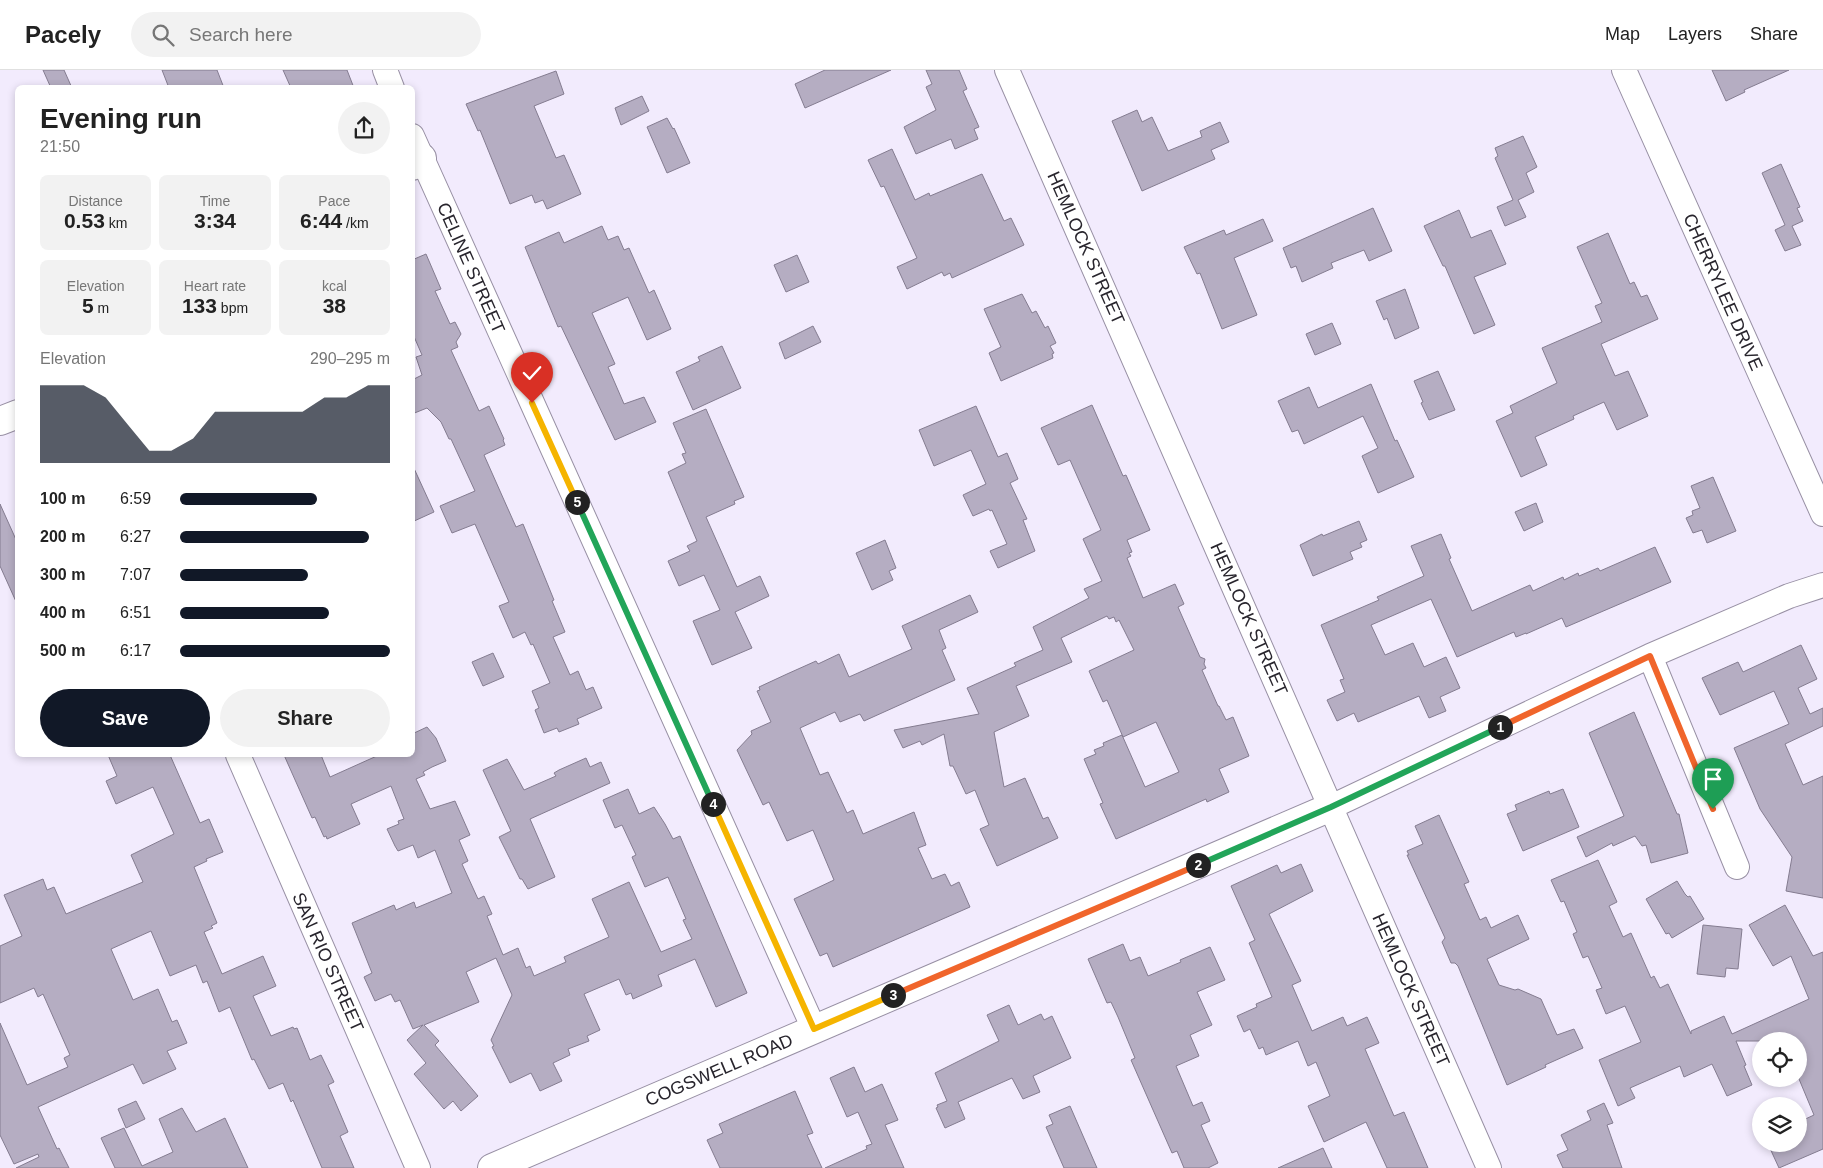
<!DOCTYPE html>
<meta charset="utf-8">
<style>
:root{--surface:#fff;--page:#f2f2f2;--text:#222;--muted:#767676;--line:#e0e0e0;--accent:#111827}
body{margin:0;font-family:Helvetica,sans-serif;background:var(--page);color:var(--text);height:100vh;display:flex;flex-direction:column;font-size:19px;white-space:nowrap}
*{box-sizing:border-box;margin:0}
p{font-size:16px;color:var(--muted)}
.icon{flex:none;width:28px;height:28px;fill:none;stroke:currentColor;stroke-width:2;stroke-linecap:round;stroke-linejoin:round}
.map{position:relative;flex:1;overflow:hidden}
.drawer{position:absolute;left:15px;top:15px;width:400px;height:672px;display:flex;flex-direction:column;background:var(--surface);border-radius:8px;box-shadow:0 2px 8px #0003}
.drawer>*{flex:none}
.fabs{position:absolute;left:1752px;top:962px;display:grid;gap:10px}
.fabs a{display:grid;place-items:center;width:55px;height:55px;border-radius:50%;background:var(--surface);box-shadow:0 2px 8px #0003;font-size:25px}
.pin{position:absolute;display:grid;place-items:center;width:42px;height:42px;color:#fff;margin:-51px -21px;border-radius:50% 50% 50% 0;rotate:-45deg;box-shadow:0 0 5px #0007}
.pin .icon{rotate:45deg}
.km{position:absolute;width:25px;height:25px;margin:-12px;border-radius:50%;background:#222;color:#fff;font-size:14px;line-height:25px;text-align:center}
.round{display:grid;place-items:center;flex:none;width:52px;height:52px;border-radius:26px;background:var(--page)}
.summary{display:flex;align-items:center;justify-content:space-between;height:85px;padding:0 25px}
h1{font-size:28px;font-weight:700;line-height:38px}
.metrics{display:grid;grid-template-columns:repeat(3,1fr);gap:8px;height:85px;padding:5px 25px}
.metrics div{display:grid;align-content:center;border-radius:8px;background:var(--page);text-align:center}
.metrics b{font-size:21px;font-weight:700}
.metrics small{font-size:14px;font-weight:400}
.metrics p{font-size:14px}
.chart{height:140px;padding:10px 25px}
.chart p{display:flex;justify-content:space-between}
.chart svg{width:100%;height:90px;margin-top:5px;fill:var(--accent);opacity:.7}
.button{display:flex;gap:10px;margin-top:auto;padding:10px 25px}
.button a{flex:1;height:58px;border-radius:30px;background:var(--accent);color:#fff;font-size:20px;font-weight:700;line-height:58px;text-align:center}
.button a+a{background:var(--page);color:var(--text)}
ul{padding:0 25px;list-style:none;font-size:16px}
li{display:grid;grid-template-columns:80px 60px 1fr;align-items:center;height:38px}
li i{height:12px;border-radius:6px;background:var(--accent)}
header{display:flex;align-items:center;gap:30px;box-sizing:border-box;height:70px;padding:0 25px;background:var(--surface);border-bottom:1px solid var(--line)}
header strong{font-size:24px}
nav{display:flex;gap:28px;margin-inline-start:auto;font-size:18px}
.search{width:350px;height:45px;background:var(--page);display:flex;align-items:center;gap:12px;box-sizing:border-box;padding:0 18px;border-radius:28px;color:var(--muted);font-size:19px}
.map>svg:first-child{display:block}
.building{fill:#b5adc2;stroke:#847c90}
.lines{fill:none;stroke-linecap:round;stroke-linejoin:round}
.minor-casing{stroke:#9890a4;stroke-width:26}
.tertiary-casing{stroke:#9890a4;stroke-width:30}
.minor{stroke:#fff;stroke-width:24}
.tertiary{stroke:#fff;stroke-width:28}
.split-1-casing{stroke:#fff;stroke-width:10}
.split-2-casing{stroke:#fff;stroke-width:10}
.split-3-casing{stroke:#fff;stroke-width:10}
.split-4-casing{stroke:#fff;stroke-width:10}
.split-5-casing{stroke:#fff;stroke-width:10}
.split-6-casing{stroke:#fff;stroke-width:10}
.split-1{stroke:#f0652b;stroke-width:6}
.split-2{stroke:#22a559;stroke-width:6}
.split-3{stroke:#f0652b;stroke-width:6}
.split-4{stroke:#f5b400;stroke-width:6}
.split-5{stroke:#22a559;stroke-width:6}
.split-6{stroke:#f5b400;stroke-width:6}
.labels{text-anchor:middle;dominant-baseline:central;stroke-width:4.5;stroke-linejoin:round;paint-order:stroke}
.street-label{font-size:18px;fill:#28252d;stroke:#fff}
</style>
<header>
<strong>Pacely</strong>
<div class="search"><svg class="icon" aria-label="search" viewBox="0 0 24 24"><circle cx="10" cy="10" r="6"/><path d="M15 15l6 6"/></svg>Search here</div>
<nav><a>Map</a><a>Layers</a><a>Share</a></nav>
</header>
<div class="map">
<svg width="1823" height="1098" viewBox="0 0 1823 1098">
<rect width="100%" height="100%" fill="#f2ebfd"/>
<path class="building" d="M43 0H64L72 18H51Z
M162 0H217L224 18H169Z
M283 0H347L354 18H291Z
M825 0H891L805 38 795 14Z
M926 0H959L967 19 963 21 979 57 974 59 978 69 955 79 951 69 916 84 904 57 936 40 926 17 932 14Z
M1712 0H1789L1744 20 1745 22 1726 31Z
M556 1 564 24 534 36 556 88 564 85 581 124 547 139 543 130 535 133 532 125 510 134 480 60 478 61 466 34Z
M642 26 649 41 621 55 615 38Z
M1137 40 1142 52 1152 47 1168 81 1202 67 1200 61 1220 52 1229 72 1211 80 1215 89 1142 121 1112 51Z
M667 48 673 59 674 58 690 93 667 103 647 57Z
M1523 66 1537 97 1526 103 1534 122 1518 130 1526 147 1505 156 1497 137 1513 130 1495 88 1498 86 1495 78Z
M892 79 915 130 929 123 930 126 982 104 1004 151 1011 148 1024 175 952 208 950 203 944 206 942 202 907 219 897 197 917 188 884 116 881 117 868 90Z
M1781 94 1800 137 1797 138 1803 151 1792 156 1801 175 1785 181 1775 160 1785 155 1762 103Z
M1373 138 1392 181 1369 191 1364 180 1331 193 1333 198 1302 212 1296 196 1291 198 1283 178Z
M1459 140 1471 168 1491 160 1506 194 1474 207 1495 255 1474 264 1445 196H1443L1424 156Z
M1263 149 1273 171 1234 188 1257 245 1222 259 1200 203 1197 204 1184 177 1224 160 1226 165Z
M602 156 608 170 618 166 624 180 629 178 649 223 654 220 671 259 647 270 628 227 592 243 615 294 608 297 624 334 644 327 656 352 615 370 561 256 558 257 525 177 559 162 564 173Z
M1608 163 1630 214 1634 212 1641 227 1647 225 1658 249 1601 274 1615 306 1628 301 1648 346 1617 360 1604 332 1573 346 1574 349 1535 367 1547 395 1521 407 1496 351 1513 343 1510 336 1557 313 1542 278 1602 252 1595 236 1602 233 1577 177Z
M426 184 441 219 435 221 450 254 455 252 461 264 456 272 458 277 451 280 479 341 489 336 504 369 503 370 505 375 484 385 516 457 523 454 554 530 552 531 565 562 553 567 570 605 578 601 586 620 593 617 602 638 577 649 579 654 559 662 557 658 544 663 535 640 539 638 532 621 550 613 533 574 531 575 525 562 513 568 499 536 509 532 475 454 452 463 440 436 475 421 451 369H449L441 352 427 338 412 344V310L422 305 416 287 422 285 412 262V190Z
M797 185 809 212 786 222 774 195Z
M1405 219 1419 258 1395 269 1387 248 1384 250 1376 231Z
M1022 224 1032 243 1036 241 1045 258 1048 256 1056 273 1050 276 1054 283 1052 284 1053 288 1001 311 989 283 1001 277 984 239Z
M1332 253 1341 274 1315 285 1306 264Z
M813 256 821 272 785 289 779 273Z
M722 276 741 318 693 340 676 302 700 291 698 287Z
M1438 301 1455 340 1429 350 1421 333 1423 332 1414 311Z
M1371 314 1395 371 1397 370 1414 407 1378 423 1362 386 1378 378 1363 346 1304 374 1298 360 1292 362 1278 331 1309 317 1318 338Z
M1092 335 1123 406 1126 405 1150 460 1127 470 1132 482 1129 483 1131 486 1127 488 1143 528 1175 514 1184 534 1178 537 1200 587 1205 589 1204 594 1206 598 1202 600 1218 636H1219L1226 650 1233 647 1249 686 1219 699 1229 722 1207 732 1206 729 1116 769 1100 734 1103 733 1084 689 1096 684 1094 680 1104 676 1103 673 1122 665 1145 717 1179 702 1156 652 1123 667 1107 630 1103 632 1089 601 1134 580 1119 550 1116 552 1114 547 1109 549 1107 546 1061 568 1072 592 1016 616 1029 646 994 662 1004 717 1025 708 1043 749 1048 747 1058 768 997 796 980 759 989 755 975 720 966 724 953 696H950L944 664 922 675 920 671 903 678 894 660 979 644 967 618 1016 596 1014 593 1043 580 1033 557 1089 528 1084 519 1102 511 1083 469 1101 460 1070 390 1058 395 1041 358Z
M976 336 998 387 1007 383 1018 409 1010 413 1027 449 1023 450 1035 481 998 498 990 481 1007 474 992 440 990 441 989 439 973 446 963 425 986 414 971 380 934 396 919 360Z
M706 339 744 427 734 431 735 434 706 447 737 517 760 506 769 526 735 542 752 578 712 595 693 551 720 540 704 505 679 516 668 491 690 481 687 476 697 471 668 402 686 393 682 384 686 383 673 353Z
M412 394 434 442 412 452Z
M1713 407 1736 461 1707 473 1702 460 1693 463 1686 448 1693 445 1692 441 1700 438 1691 416Z
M1536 433 1543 452 1524 461 1515 442Z
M0 434 18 474V536L0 496Z
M1359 451 1367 470 1360 473 1362 477 1350 482 1353 489 1313 506 1300 475 1322 464 1323 466Z
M1441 464 1451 488 1449 489 1472 541 1530 515 1533 521 1563 507 1564 510 1578 503 1579 506 1598 498 1600 501 1655 477 1671 512 1566 557 1562 548 1526 564V563L1516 567 1514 562 1457 587 1431 529 1371 555 1385 585 1413 573 1424 597 1446 587 1460 618 1440 627 1446 641 1429 648 1419 626 1358 652 1354 643 1337 651 1327 630 1345 622 1340 610 1344 609 1321 555 1379 530 1377 527 1424 506 1411 476Z
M885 470 896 498 889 501 893 510 872 520 856 483Z
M970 525 978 542 939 560 946 578 942 580 955 610 864 651 860 644 840 652 835 642 800 658 820 705 828 702 847 743 853 740 863 764 914 742 926 775 918 778 932 809 945 804 951 816 959 812 970 837 833 897 827 883 820 886 794 829 834 810 813 760 787 771 769 732 763 735 737 680 752 664 751 661 771 652 757 621 760 620 759 617 787 604 816 591 818 594 839 584 849 607 912 579 902 556Z
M1801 575 1817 609 1798 618 1810 644 1823 638V656L1785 674 1803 715 1823 706V828L1786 821 1792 787 1760 739 1734 678 1789 654 1774 621 1720 645 1702 608 1738 592 1743 602Z
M493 583 504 607 483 616 472 592Z
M1634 642 1677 744H1679L1688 783 1651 793 1646 775 1642 776 1635 766 1613 776 1612 773 1586 787 1577 767 1624 746 1589 663Z
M427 657 436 668 446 691 432 697 423 702 425 705 416 709 430 739 455 731 470 765 459 770 468 791 462 794 478 829 484 826 492 844 487 846 503 885 518 878 526 898 530 896 534 906 566 892 564 887 609 867 592 829 629 812 661 882 692 869 683 850 686 849 668 807 645 817 632 787 636 785 622 755 615 758 603 730 628 719 639 744 654 737 665 754 673 769 680 766 747 923 716 937 695 889 658 905 662 916 633 929 631 923 626 925 619 909 584 924 600 960 587 966 589 971 568 979 570 985 553 993 562 1011 540 1021 531 1003 510 1013 492 977 494 976 491 970 512 925 496 888 466 902 479 932 424 955 439 971 435 975 478 1026 461 1041 453 1031 444 1039 414 1004 426 993 407 970 423 955 413 959 400 930 395 932 391 924 375 931 364 907 372 903 352 853 394 835 396 840 414 832 416 838 452 823 435 780 418 788 413 775 398 781 395 776 387 759 399 754 398 751 404 749 391 716 351 734 360 754 327 769 326 766 324 767 315 747 312 748 284 685H321L330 707 379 685H412V664Z
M108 685H170L200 753 209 749 223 782 206 789 207 791 194 797 217 853 211 856 213 858 204 862 222 904 263 886 276 916 253 926 271 966 293 957 294 959 297 958 310 990 321 985 334 1012 328 1015 348 1062 340 1066 354 1098H322L293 1030 291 1032 283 1013 269 1019 254 989 252 990 230 937 219 942 207 911 203 913 196 895 170 906 151 861 111 879 133 930 158 919 172 952 177 950 187 973 167 981 176 999 143 1014 133 994 38 1037 57 1079 59 1078 69 1098H16L39 1087 38 1084 14 1094 0 1065V953L27 1015 68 997 64 988 70 985 43 924 38 927 34 918 0 933V876L22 866 4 825 43 809 47 820 54 817 66 844 143 812 131 785 174 764 153 717 116 734 106 711 117 706Z
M586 688 590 697 601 692 610 713 530 749 555 807 528 819 522 809H520L499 767 511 761 483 700 507 689 524 720 556 706 554 703 559 700Z
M1563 719 1579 757 1523 781 1507 744 1517 740 1515 735 1549 721 1550 724Z
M1439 745 1469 812 1464 814 1480 850 1486 847 1491 858 1518 845 1529 869 1487 889 1499 915 1515 920 1518 919 1541 929 1557 965 1574 959 1583 978 1545 995 1546 997 1507 1015 1458 896 1455 893H1451L1442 872 1445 868 1407 785H1409L1407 781 1423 774 1415 756Z
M1598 790 1617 832 1609 836 1623 867 1631 863 1651 908 1654 906 1660 918 1668 914 1691 964V961L1724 946 1732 964 1809 929 1791 886 1773 896 1749 855 1785 835 1813 886 1823 882V1079L1779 1098 1768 1074H1799V1052L1814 1045 1799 1009V971H1736L1746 995 1744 996 1752 1015 1727 1026 1712 994 1684 1007 1680 996 1630 1018 1635 1028 1618 1036 1599 990 1641 972 1625 936 1606 944 1596 920 1602 918 1588 886 1583 888 1573 864 1577 862 1564 831 1561 832 1551 810Z
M1301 794 1313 821 1269 844 1301 911 1292 915 1312 961 1343 947 1347 956 1367 947 1379 973 1365 979 1394 1046 1404 1042 1428 1098H1387L1366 1052 1324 1072 1308 1036 1330 1026 1316 992 1308 996 1298 971 1266 985 1263 977 1259 979 1250 959 1244 962 1237 946 1257 937 1256 934 1272 927 1249 873 1255 870 1231 816 1277 795 1281 803Z
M1677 811 1685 824 1688 827 1690 826 1704 849 1672 868 1669 863 1666 864 1646 829Z
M1703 855 1742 859 1738 899 1726 898 1725 907 1697 904Z
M1123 874 1130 891 1140 887 1148 906 1181 892 1180 890 1210 877 1225 910 1197 922 1212 955 1190 965 1199 986 1176 996 1193 1036 1202 1032 1210 1051 1201 1055 1218 1093 1208 1098H1184L1177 1081 1172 1083 1131 990 1135 988 1118 947 1111 932 1107 933 1088 889Z
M1009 935 1018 955 1041 944 1044 950 1052 946 1071 988 1033 1006 1040 1022 1023 1029 1012 1008 958 1032 965 1049 945 1058 936 1038 938 1037 937 1035 947 1031 935 1003 999 971 987 945Z
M854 997 865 1022 882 1014 898 1050 885 1055 904 1098H825L867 1079 866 1076 872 1074 858 1042 847 1047 830 1008Z
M795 1021 813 1063 807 1065 822 1098H720L707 1070 723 1063 719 1054Z
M136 1031 145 1049 126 1058 118 1039Z
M1604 1033 1613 1053 1607 1055 1622 1098H1563L1557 1085 1568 1080 1561 1065 1591 1050 1587 1041Z
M1070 1036 1097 1098H1064L1046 1057 1053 1054 1049 1045Z
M182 1038 196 1062 225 1048 248 1098H115L101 1068 124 1058 142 1096 173 1082 159 1049Z
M1323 1078 1332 1098H1278Z"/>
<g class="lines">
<defs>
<path id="minor" d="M385 0 392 18
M1007 0 1489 1098
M1624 0 1823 444
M412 66 814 959
M1650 586 1737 797
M238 685 418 1098
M1331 737 1650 586 1789 526 1823 515"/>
<path id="tertiary" d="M412 96 422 88
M0 351 18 344
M492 1098 1331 737"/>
</defs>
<use href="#minor" class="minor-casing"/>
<use href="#tertiary" class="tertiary-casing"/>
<use href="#minor" class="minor"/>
<use href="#tertiary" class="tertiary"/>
</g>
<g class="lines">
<defs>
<path id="split-1" d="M1500 657 1650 586 1713 739"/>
<path id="split-2" d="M1198 795 1331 737 1500 657"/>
<path id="split-3" d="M893 925 1198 795"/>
<path id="split-4" d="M713 734 814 959 893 925"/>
<path id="split-5" d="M577 432 713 734"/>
<path id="split-6" d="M532 333 577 432"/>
</defs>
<use href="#split-1" class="split-1-casing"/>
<use href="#split-2" class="split-2-casing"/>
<use href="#split-3" class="split-3-casing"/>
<use href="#split-4" class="split-4-casing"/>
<use href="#split-5" class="split-5-casing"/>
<use href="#split-6" class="split-6-casing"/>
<use href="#split-1" class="split-1"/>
<use href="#split-2" class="split-2"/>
<use href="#split-3" class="split-3"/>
<use href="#split-4" class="split-4"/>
<use href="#split-5" class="split-5"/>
<use href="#split-6" class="split-6"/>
</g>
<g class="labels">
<g class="street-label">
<text transform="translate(1086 178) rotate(66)">HEMLOCK STREET</text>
<text transform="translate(471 198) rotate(66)">CELINE STREET</text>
<text transform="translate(1723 222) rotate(66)">CHERRYLEE DRIVE</text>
<text transform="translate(1249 549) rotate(66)">HEMLOCK STREET</text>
<text transform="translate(328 892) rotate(66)">SAN RIO STREET</text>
<text transform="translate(1411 920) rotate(66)">HEMLOCK STREET</text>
<text transform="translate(719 1000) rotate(-23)">COGSWELL ROAD</text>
</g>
</g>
</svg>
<div class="fabs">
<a><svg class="icon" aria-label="locate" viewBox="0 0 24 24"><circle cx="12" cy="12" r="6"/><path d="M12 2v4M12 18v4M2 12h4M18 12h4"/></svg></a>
<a><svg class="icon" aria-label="layers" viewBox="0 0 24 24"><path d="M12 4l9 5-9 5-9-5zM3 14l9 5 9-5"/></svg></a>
</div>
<div class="pin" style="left:1713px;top:739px;background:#1e9e55"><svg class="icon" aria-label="arrive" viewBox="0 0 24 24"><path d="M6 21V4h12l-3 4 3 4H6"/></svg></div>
<div class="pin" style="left:532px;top:333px;background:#d93025"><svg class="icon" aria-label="check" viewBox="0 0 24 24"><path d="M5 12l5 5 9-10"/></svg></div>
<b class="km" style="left:1500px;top:657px">1</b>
<b class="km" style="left:1198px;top:795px">2</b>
<b class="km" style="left:893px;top:925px">3</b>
<b class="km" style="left:713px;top:734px">4</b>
<b class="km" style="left:577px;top:432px">5</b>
<section class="drawer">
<div class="summary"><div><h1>Evening run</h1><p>21:50</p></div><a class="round"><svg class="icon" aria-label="share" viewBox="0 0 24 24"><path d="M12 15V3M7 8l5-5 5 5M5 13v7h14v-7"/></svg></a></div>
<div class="metrics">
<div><p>Distance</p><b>0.53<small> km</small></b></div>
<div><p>Time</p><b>3:34</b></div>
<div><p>Pace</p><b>6:44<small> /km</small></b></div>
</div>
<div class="metrics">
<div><p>Elevation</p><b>5<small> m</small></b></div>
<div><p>Heart rate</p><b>133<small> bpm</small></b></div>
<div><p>kcal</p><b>38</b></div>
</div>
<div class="chart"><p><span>Elevation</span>290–295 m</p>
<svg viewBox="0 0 160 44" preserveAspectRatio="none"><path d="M0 44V6L10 6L20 6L30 12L40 25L50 38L60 38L70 32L80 19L90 19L100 19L110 19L120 19L130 12L140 12L150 6L160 6V44z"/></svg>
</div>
<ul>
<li><b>100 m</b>6:59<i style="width:65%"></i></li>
<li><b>200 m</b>6:27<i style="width:90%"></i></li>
<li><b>300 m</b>7:07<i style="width:61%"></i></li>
<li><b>400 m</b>6:51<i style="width:71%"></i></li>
<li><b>500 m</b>6:17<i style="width:100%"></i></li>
</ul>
<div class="button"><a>Save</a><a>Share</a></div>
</section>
</div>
